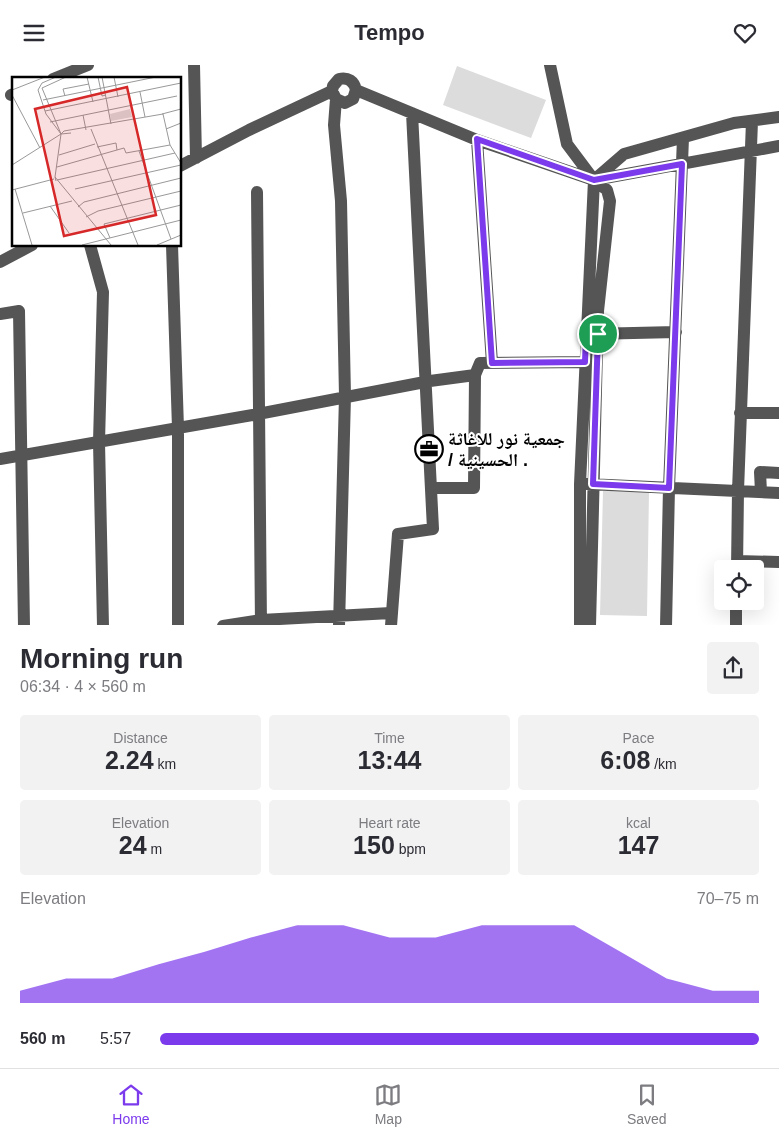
<!DOCTYPE html>
<meta charset="utf-8">
<style>
:root{--surface:#fff;--page:#f2f2f3;--text:#2b2b33;--muted:#7c7c81;--line:#e1e1e2;--accent:#7c3aed}
body{margin:0;font-family:Helvetica,"Noto Naskh Arabic",sans-serif;background:var(--page);color:var(--text);height:100vh;display:flex;flex-direction:column;font-size:19px;white-space:nowrap}
*{box-sizing:border-box;margin:0}
p{font-size:16px;color:var(--muted)}
.icon{flex:none;width:28px;height:28px;fill:none;stroke:currentColor;stroke-width:2;stroke-linecap:round;stroke-linejoin:round}
.map{position:relative;height:560px;overflow:hidden}
.side{display:flex;flex-direction:column;background:var(--surface);flex:1}
.side>*{flex:none}
.controls{position:absolute;left:714px;top:495px;display:grid;gap:10px}
.controls a{display:grid;place-items:center;width:50px;height:50px;border-radius:5px;background:var(--surface);box-shadow:0 5px 20px #0002;font-size:25px}
.pin{position:absolute;display:grid;place-items:center;width:42px;height:42px;color:#fff;margin:-21px;border:2px solid #fff;border-radius:50%;box-shadow:0 1px 5px #0007}
.round{display:grid;place-items:center;flex:none;width:52px;height:52px;border-radius:5px;background:var(--page)}
.headline{display:flex;align-items:center;justify-content:space-between;height:85px;padding:0 20px}
h1{font-size:28px;font-weight:600;line-height:38px}
.figures{display:grid;grid-template-columns:repeat(3,1fr);gap:8px;height:85px;padding:5px 20px}
.figures div{display:grid;align-content:center;border-radius:5px;background:var(--page);text-align:center}
.figures b{font-size:25px;font-weight:600}
.figures small{font-size:14px;font-weight:400}
.figures p{font-size:14px}
.chart{height:140px;padding:10px 20px}
.chart p{display:flex;justify-content:space-between}
.chart svg{width:100%;height:90px;margin-top:5px;fill:var(--accent);opacity:.7}
ul{padding:0 20px;list-style:none;font-size:16px}
li{display:grid;grid-template-columns:80px 60px 1fr;align-items:center;height:38px}
li i{height:12px;border-radius:6px;background:var(--accent)}
header{display:flex;justify-content:space-between;align-items:center;height:65px;padding:0 20px;background:var(--surface);font-size:22px;font-weight:600}
.menu{display:flex;justify-content:space-around;align-items:center;height:70px;border-top:1px solid var(--line);background:var(--surface);font-size:14px;color:var(--muted)}
.menu a{display:grid;justify-items:center;gap:2px}
.menu .active{color:var(--accent)}
.map>svg:first-child{display:block}
.green{fill:#dcdcdc}
.lines{fill:none;stroke-linecap:round;stroke-linejoin:round}
.minor{stroke:#555;stroke-width:12}
.route-casing{stroke:#fff;stroke-width:10}
.route{stroke:#7c3aed;stroke-width:6}
.labels{text-anchor:middle;dominant-baseline:central;stroke-width:4;stroke-linejoin:round;paint-order:stroke}
.poi-label{font-size:18px;font-weight:bold;fill:#000;stroke:#fff;text-anchor:start}
.inset-road{fill:none;stroke:#999;stroke-width:1}
.view{fill:#d62828;fill-opacity:0.15;stroke:#d62828;stroke-width:2.5}
.inset-edge{fill:none;stroke:#000;stroke-width:2.5}
</style>
<header><svg class="icon" aria-label="menu" viewBox="0 0 24 24"><path d="M4 6h16M4 12h16M4 18h16"/></svg>Tempo<svg class="icon" aria-label="heart" viewBox="0 0 24 24"><path d="M12 20l-8-8c-3-5 5-10 8-4 3-6 11-1 8 4z"/></svg></header>
<div class="map">
<svg width="779" height="561" viewBox="0 0 779 561">
<rect width="100%" height="100%" fill="#fff"/>
<path class="green" d="M457 1 546 35 531 73 443 40Z
M603 426 649 427 647 551 600 550Z"/>
<g class="lines">
<path class="minor" d="M194 0 196 93
M550 0 567 79 594 115 580 419V561
M53 14 88 0
M356 25 477 75 594 115 779 81
M11 30 14 29
M336 34 334 60 341 136 345 331 339 561
M477 75 492 298
M180 101 249 65 332 26 333 21 339 14C348 12 354 16 356 25L353 34 345 38 336 34 332 26
M257 127 261 561
M90 180 103 227 99 377 103 561
M172 180 178 363V561
M0 197 32 180
M0 249 19 246 24 561
M591 269 676 267
M740 348H779
M0 394 258 349 430 316 475 310 480 298 585 297
M587 419 779 428
M431 423H474L475 310
M761 427 760 407 779 408
M737 496 779 497
M737 504 738 426 752 56
M223 561 261 555 391 548
M391 561 398 469 433 464 412 48
M590 561 598 246 610 136 607 125 594 115 624 89 734 58 779 52
M666 561 669 423 683 73
M736 561V536"/>
</g>
<g class="lines">
<defs>
<path id="route" d="M477 74 594 115 682 99 669 423 593 419 598 269H586L585 297 492 298Z"/>
</defs>
<use href="#route" class="route-casing"/>
<use href="#route" class="route"/>
</g>
<defs>
<symbol id="office-ring" viewBox="-11 -11 22 22"><circle r="9.5" fill="#fff" stroke="#000" stroke-width="1.5"/><path d="M-6-3h4V-5.5h4V-3h4V5H-6ZM-1-4.5V-3h2v-1.5ZM-6 0V1H6V0Z" fill="#000"/></symbol>
</defs>
<g fill-rule="evenodd">
<use href="#office-ring" x="413" y="368" width="32" height="32"/>
</g>
<g class="labels">
<g class="poi-label">
<text x="448" y="374">جمعية نور للاغاثة<tspan x="448" dy="21">/ الحسينية .</tspan></text>
</g>
</g>
<g transform="translate(12 12)">
<rect width="169" height="169" fill="#fff"/>
<path d="M118 32 120 40 99 44 98 37Z" fill="#dcdcdc"/>
<path class="inset-road" d="M44 0 30 6 26 13 34 37 49 57 52 54 151 37 158 68 169 86M75 0 81 25M86 0 90 19 94 18M90 0 99 47M102 0 106 20M0 13 33 0M128 15 133 40M0 18 28 71M53 19 51 12 77 7M31 23 144 0M33 34 169 6M150 37 169 32M71 38 74 53M38 45 165 19M79 52 126 168M154 52 169 46M85 70 104 66 105 73M127 74 159 162M47 78 83 67M0 88 49 57 59 56M45 90 112 71 114 76 158 68M43 100 49 57 30 11 54 0M45 103 163 76M44 104 43 100 99 168M3 112 20 168M63 112 169 88M0 113 42 102M38 129 57 156M66 130 72 125 169 101M11 136 60 124M74 140 86 134 169 114M98 161 92 147 169 128M70 168 169 143M145 168 169 158"/>
<path class="view" d="M115 10 144 138 52 159 23 32Z"/>
<rect width="169" height="169" class="inset-edge"/>
</g>
</svg>
<div class="controls">
<a><svg class="icon" aria-label="locate" viewBox="0 0 24 24"><circle cx="12" cy="12" r="6"/><path d="M12 2v4M12 18v4M2 12h4M18 12h4"/></svg></a>
</div>
<div class="pin" style="left:598px;top:269px;background:#1e9e55"><svg class="icon" aria-label="arrive" viewBox="0 0 24 24"><path d="M6 21V4h12l-3 4 3 4H6"/></svg></div>
</div>
<section class="side">
<div class="headline"><div><h1>Morning run</h1><p>06:34 · 4 × 560 m</p></div><a class="round"><svg class="icon" aria-label="share" viewBox="0 0 24 24"><path d="M12 15V3M7 8l5-5 5 5M5 13v7h14v-7"/></svg></a></div>
<div class="figures">
<div><p>Distance</p><b>2.24<small> km</small></b></div>
<div><p>Time</p><b>13:44</b></div>
<div><p>Pace</p><b>6:08<small> /km</small></b></div>
</div>
<div class="figures">
<div><p>Elevation</p><b>24<small> m</small></b></div>
<div><p>Heart rate</p><b>150<small> bpm</small></b></div>
<div><p>kcal</p><b>147</b></div>
</div>
<div class="chart"><p><span>Elevation</span>70–75 m</p>
<svg viewBox="0 0 160 44" preserveAspectRatio="none"><path d="M0 44V38L10 32L20 32L30 25L40 19L50 12L60 6L70 6L80 12L90 12L100 6L110 6L120 6L130 19L140 32L150 38L160 38V44z"/></svg>
</div>
<ul>
<li><b>560 m</b>5:57<i style="width:100%"></i></li>
</ul>
</section>
<nav class="menu">
<a class="active"><svg class="icon" aria-label="home" viewBox="0 0 24 24"><path d="M3 11l9-7 9 7M6 9v11h12V9"/></svg>Home</a>
<a><svg class="icon" aria-label="map" viewBox="0 0 24 24"><path d="M3 6l6-2 6 2 6-2v14l-6 2-6-2-6 2zM9 4v14M15 6v14"/></svg>Map</a>
<a><svg class="icon" aria-label="saved" viewBox="0 0 24 24"><path d="M7 4h10v16l-5-4-5 4z"/></svg>Saved</a>
</nav>
